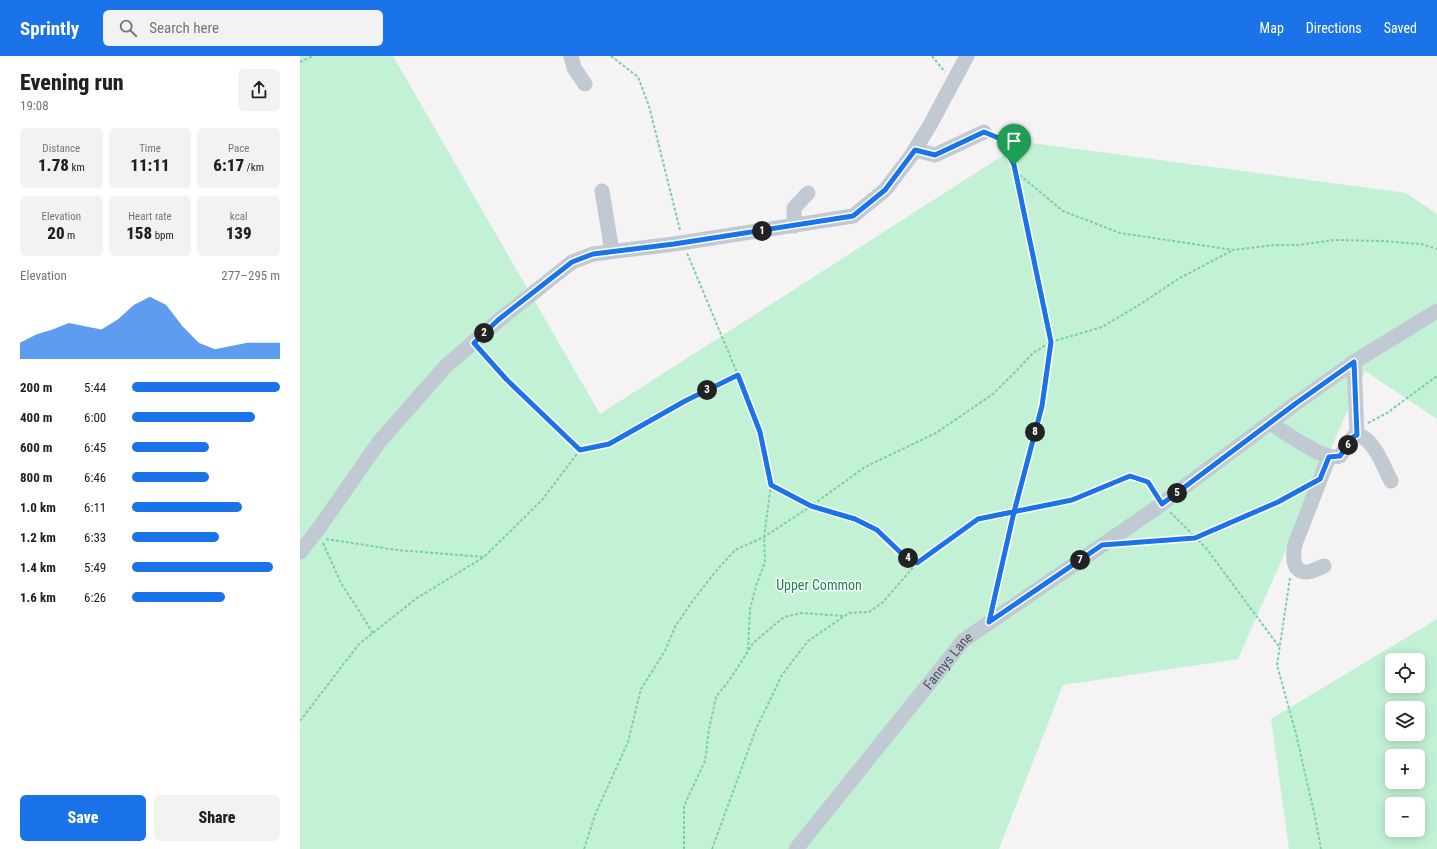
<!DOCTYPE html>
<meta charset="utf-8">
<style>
:root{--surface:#fff;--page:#f2f2f2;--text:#202124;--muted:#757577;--accent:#1a73e8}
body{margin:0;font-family:"Roboto Condensed",sans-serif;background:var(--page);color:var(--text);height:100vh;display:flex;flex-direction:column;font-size:15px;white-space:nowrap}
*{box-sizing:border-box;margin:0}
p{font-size:13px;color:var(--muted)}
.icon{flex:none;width:22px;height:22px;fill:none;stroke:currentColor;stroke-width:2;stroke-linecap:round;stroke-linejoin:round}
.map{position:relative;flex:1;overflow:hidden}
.sheet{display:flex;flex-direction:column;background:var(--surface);width:300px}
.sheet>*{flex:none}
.tools{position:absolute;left:1085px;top:597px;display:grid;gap:8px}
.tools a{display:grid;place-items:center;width:40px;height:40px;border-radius:6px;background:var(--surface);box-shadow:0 2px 10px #0003;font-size:20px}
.pin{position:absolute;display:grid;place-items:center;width:34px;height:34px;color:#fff;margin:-41px -17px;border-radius:50% 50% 50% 0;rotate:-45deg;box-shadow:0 0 4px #0007}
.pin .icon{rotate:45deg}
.km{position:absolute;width:20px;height:20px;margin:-10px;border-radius:50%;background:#222;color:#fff;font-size:11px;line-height:20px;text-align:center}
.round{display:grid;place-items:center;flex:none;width:42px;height:42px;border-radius:6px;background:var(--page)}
.overview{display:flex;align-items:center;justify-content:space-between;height:68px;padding:0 20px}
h1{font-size:22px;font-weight:800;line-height:30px}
.stats{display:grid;grid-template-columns:repeat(3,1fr);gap:6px;height:68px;padding:4px 20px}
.stats div{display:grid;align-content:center;border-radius:6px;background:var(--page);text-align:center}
.stats b{font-size:17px;font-weight:800}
.stats small{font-size:11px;font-weight:400}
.stats p{font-size:11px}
.chart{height:112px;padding:8px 20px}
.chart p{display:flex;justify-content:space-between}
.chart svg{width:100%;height:72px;margin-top:4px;fill:var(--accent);opacity:.7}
.button{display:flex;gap:8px;margin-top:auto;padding:8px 20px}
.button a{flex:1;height:46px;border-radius:6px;background:var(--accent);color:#fff;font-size:16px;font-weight:800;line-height:46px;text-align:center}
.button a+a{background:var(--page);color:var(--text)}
ul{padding:0 20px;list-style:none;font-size:13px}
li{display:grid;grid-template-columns:64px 48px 1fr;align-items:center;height:30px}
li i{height:10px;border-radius:5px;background:var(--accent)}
header{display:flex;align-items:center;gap:24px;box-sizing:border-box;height:56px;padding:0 20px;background:var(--accent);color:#fff}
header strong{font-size:19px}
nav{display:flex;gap:22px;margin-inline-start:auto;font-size:14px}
.search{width:280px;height:36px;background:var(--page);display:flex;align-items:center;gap:10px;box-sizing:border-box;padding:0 14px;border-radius:6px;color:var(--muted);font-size:15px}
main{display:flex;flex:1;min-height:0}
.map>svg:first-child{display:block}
.green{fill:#c3f1d5;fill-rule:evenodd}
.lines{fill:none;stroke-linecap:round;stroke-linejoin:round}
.path{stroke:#7ad0a6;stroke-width:2;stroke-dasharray:3 2;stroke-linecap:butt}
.minor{stroke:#c1cad2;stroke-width:15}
.route-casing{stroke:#fff;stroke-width:8}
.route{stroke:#1a73e8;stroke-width:5}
.labels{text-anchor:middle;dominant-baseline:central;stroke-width:3;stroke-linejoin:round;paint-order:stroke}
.park-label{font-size:14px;fill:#17864f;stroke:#fff}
.street-label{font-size:14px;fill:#4a5661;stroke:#fff}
</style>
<header>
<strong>Sprintly</strong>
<div class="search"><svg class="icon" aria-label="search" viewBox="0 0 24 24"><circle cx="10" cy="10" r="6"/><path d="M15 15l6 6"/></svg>Search here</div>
<nav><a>Map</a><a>Directions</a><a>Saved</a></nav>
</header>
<main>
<section class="sheet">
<div class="overview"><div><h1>Evening run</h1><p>19:08</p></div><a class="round"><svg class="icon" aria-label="share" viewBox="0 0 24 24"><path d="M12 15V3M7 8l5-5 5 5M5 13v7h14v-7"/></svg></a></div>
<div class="stats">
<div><p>Distance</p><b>1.78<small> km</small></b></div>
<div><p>Time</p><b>11:11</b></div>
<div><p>Pace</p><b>6:17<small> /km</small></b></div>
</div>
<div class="stats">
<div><p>Elevation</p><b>20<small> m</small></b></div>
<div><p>Heart rate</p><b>158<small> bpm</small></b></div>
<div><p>kcal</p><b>139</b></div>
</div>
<div class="chart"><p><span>Elevation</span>277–295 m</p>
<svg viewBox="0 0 160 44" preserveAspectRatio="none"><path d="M0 44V34L10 29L20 26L30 22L40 24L50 26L60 20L70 11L80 6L90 11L100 24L110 34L120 38L130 36L140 34L150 34L160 34V44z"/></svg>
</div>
<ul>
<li><b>200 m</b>5:44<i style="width:100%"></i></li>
<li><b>400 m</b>6:00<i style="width:83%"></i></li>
<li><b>600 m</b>6:45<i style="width:52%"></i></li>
<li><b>800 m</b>6:46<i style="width:52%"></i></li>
<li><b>1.0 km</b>6:11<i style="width:74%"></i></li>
<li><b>1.2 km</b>6:33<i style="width:59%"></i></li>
<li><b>1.4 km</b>5:49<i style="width:95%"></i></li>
<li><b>1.6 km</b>6:26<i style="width:63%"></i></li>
</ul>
<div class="button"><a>Save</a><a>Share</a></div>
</section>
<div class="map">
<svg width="1137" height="793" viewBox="0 0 1137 793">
<rect width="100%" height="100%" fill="#f5f3f3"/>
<path class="green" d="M0 0H93L300 358 724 86 1106 137 1137 158V363L1065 315 938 603 763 629 699 793H0Z
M1137 563V793H989L971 663ZM1092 604H1118V630H1092ZM1092 652H1118V678H1092ZM1092 700H1118V726H1092ZM1092 748H1118V774H1092Z"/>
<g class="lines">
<path class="path" d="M311 0 338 21 349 50 380 174
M632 0 645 16
M0 6 13 0
M694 80 701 83 714 109 751 286 742 350 714 456 772 444 830 420 848 426 855 437
M716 116 763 155 820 177 933 194 974 189H998L1034 184 1083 185 1121 188 1137 193
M181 295 206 323 280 394 309 388 385 345 438 319 387 197
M438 319 460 376 471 429 464 481 465 506 456 530 450 553 448 594
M1068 367 1087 357 1137 320
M471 429 511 450 555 463 577 474 590 485 600 496 617 507
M870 456 906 492 980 592
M26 483 97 494 184 501 242 444 280 394
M23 487 41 527 73 577
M827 487 895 482 978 446 1004 432
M990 522 977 609 996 678 1015 761 1021 793
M0 665 59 588 117 542 184 501
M284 793 295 759 328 686 341 633 365 595 375 571 391 547 416 515 435 494 464 481 511 450 565 411 636 377 693 338 717 314 733 297 751 286 802 271 839 249 878 223 933 194
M384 793V750L405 705 409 673 416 641 431 622 453 587 484 561 502 557 543 560
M412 793 456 673 482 619 508 585 549 557 569 556 583 546 617 507 678 463 714 456 693 550"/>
<g class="minor">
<path d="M271 0 274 12 285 28"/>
<path d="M615 94 635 99 684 76"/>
<path d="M302 135 312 195"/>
<path d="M494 170V152L508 137"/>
<path d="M1054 306 1057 379"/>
<path d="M970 367C985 376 1024 406 1040 400L1053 381 1057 379C1074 382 1083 410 1091 425"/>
<path d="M0 496 19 472 79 386 146 310 198 265 272 206 293 198 374 188 553 160 585 134 611 100 630 69 667 0"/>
<path d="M1024 510C1019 512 1013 515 1008 516 991 517 993 499 995 488L1029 401"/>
<path id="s1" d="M496 793 664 584 852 455 995 348 1054 306 1137 255"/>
</g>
</g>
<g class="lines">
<defs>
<path id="route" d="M714 109 701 83 684 76 635 99 615 94 585 134 553 160 374 188 293 198 272 206 198 264 174 287 206 323 280 394 309 388 385 345 438 319 460 376 471 429 511 450 555 463 577 474 600 496 617 507 678 463 772 444 830 420 848 426 862 448 995 348 1054 306 1057 379 1053 381 1040 400 1029 401 1020 423 978 446 895 482 802 489 689 566 714 456 742 350 751 286 714 109"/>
</defs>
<use href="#route" class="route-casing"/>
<use href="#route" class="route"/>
</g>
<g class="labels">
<g class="park-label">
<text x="519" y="529">Upper Common</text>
</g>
<g class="street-label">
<text stroke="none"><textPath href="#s1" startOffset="242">Fannys Lane</textPath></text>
</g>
</g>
</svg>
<div class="tools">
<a><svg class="icon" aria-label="locate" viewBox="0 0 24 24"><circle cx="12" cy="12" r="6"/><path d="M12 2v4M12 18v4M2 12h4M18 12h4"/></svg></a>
<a><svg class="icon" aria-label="layers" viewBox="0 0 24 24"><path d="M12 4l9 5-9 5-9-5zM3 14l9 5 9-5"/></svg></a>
<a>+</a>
<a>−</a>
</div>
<div class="pin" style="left:714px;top:109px;background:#1e9e55"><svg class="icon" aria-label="arrive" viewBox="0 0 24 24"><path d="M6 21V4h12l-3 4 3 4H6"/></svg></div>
<b class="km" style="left:462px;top:175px">1</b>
<b class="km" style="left:184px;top:277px">2</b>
<b class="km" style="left:407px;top:334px">3</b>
<b class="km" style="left:608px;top:502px">4</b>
<b class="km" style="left:877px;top:437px">5</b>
<b class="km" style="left:1048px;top:389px">6</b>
<b class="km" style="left:780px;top:504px">7</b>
<b class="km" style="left:735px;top:376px">8</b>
</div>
</main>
